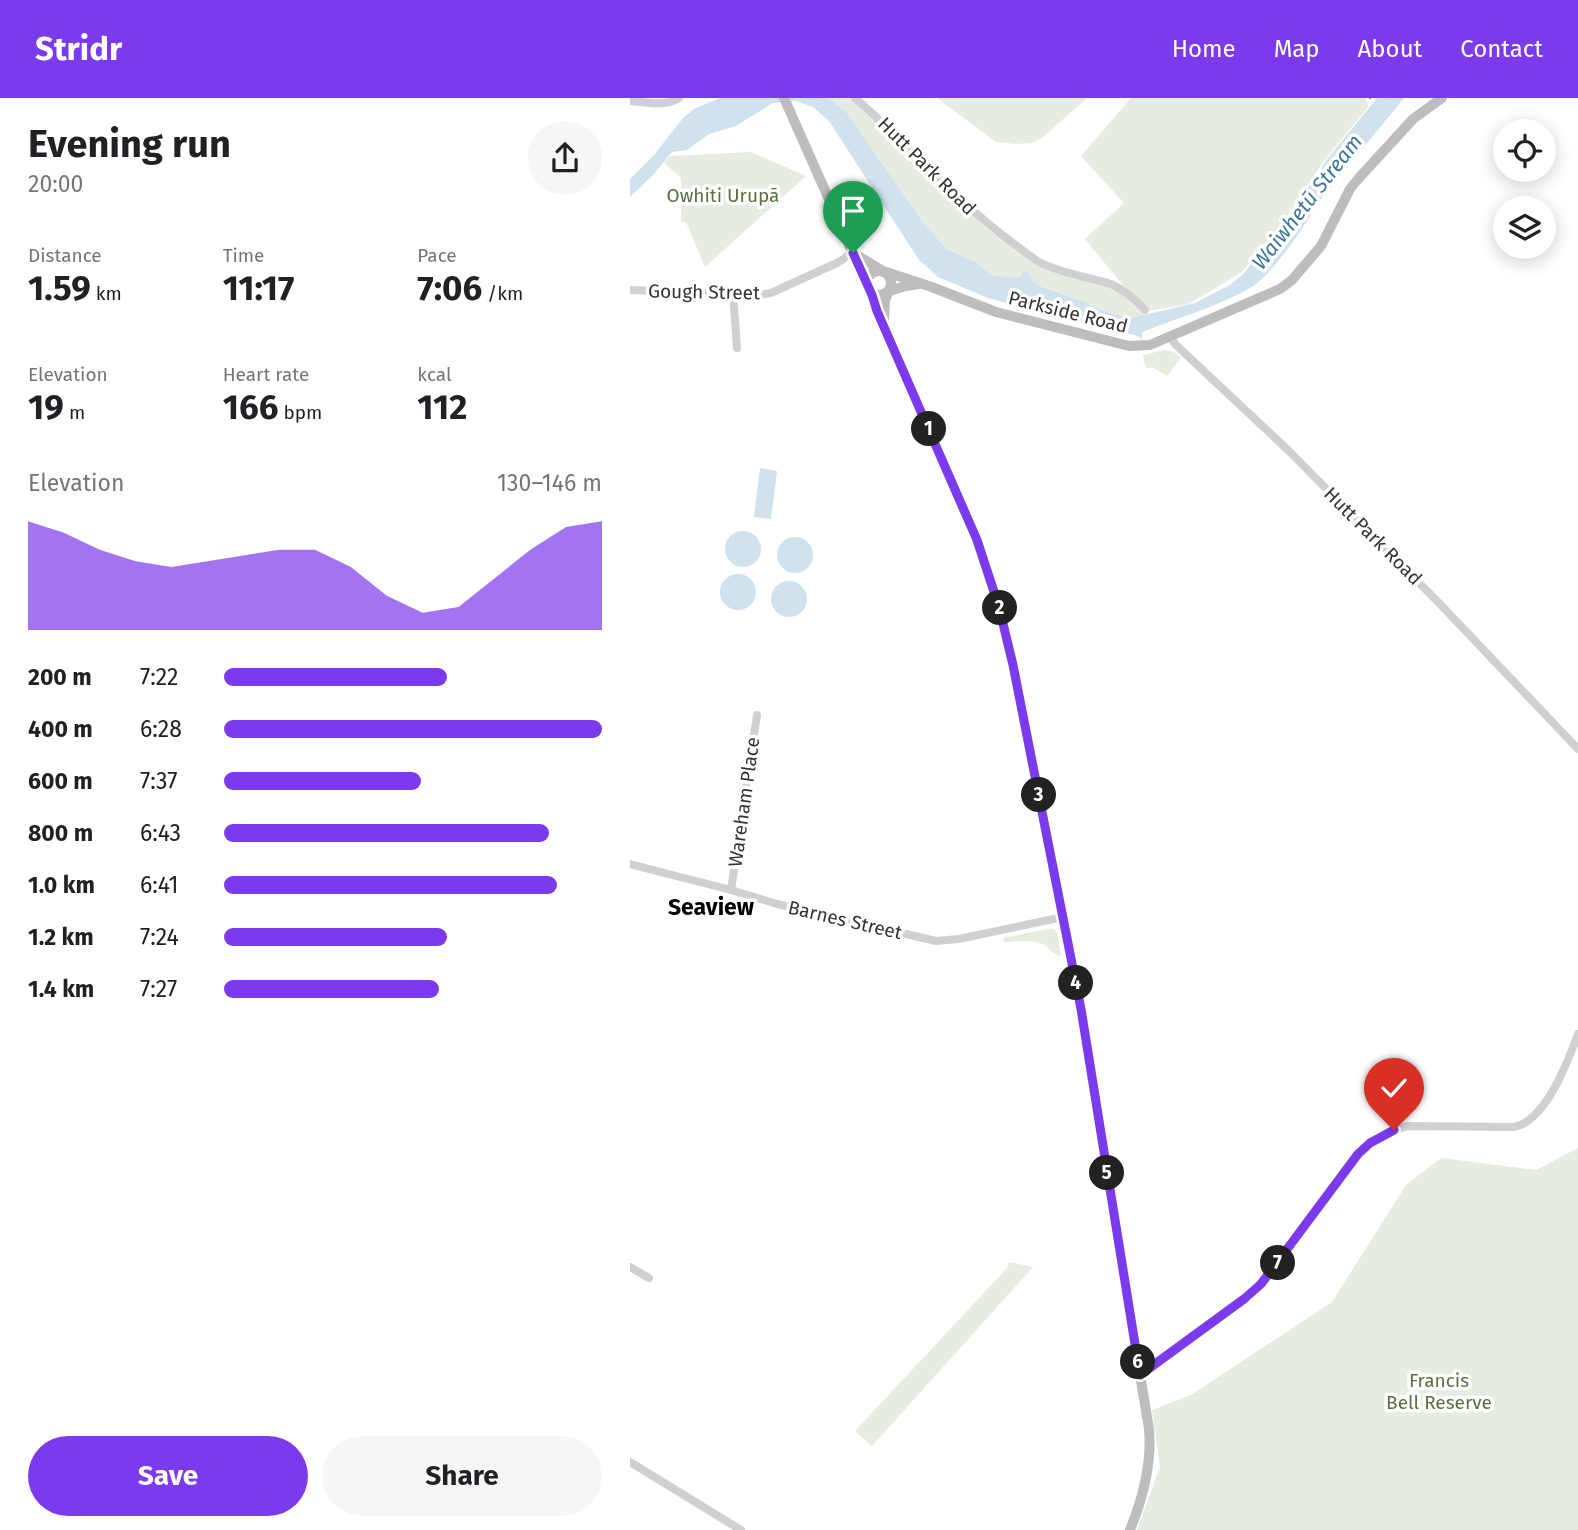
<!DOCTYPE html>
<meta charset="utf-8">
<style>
:root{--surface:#fff;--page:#f6f6f6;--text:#202124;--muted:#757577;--accent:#7c3aed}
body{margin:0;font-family:"Fira Sans",sans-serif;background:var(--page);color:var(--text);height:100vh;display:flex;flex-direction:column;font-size:26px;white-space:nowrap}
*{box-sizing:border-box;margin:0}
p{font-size:23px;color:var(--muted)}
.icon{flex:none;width:38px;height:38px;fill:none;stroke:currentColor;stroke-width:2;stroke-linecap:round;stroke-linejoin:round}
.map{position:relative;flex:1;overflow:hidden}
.side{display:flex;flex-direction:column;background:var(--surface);width:630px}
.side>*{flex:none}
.fabs{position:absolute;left:863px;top:21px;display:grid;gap:14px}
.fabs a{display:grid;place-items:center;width:63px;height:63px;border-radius:50%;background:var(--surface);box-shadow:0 4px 18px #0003;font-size:35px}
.pin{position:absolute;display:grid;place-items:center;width:60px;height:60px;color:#fff;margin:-72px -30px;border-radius:50% 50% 50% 0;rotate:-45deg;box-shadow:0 0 7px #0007}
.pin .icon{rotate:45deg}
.km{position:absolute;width:35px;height:35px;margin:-18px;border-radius:50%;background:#222;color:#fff;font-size:19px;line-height:35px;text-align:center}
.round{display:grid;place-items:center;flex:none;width:74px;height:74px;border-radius:37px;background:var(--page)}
.summary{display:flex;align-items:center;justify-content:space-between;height:119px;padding:0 28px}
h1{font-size:38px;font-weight:700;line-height:52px}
.metrics{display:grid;grid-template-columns:repeat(3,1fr);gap:10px;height:119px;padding:7px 28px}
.metrics div{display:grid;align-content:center}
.metrics b{font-size:35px;font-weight:700}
.metrics small{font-size:19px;font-weight:400}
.metrics p{font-size:19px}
.chart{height:196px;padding:14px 28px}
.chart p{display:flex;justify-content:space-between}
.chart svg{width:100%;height:126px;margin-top:7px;fill:var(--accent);opacity:.7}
.button{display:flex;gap:14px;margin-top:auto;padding:14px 28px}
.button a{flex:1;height:80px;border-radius:42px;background:var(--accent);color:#fff;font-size:28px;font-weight:700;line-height:80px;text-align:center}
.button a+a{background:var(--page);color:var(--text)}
ul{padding:0 28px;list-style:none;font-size:23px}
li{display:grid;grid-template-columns:112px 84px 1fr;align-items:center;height:52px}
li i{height:18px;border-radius:9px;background:var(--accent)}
header{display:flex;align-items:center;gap:42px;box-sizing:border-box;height:98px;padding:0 35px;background:var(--accent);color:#fff}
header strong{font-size:33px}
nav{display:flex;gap:38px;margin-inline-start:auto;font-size:24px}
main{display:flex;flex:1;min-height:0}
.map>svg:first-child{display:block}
.green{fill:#e6ecdf}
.water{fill:#cfe2ee}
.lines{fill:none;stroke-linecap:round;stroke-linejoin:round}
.minor{stroke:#d0d0d0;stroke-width:8}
.secondary{stroke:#bdbdbd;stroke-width:10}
.rail{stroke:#888;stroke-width:2;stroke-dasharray:7 5;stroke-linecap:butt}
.route-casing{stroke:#fff;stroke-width:14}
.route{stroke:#7c3aed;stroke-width:9}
.labels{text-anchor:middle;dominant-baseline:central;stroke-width:7;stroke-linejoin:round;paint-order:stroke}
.street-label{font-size:19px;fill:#333;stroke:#fff}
.park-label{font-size:19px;fill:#56703f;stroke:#fff}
.water-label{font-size:21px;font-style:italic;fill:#3f7597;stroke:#fff}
.quarter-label{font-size:23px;font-weight:bold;fill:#000;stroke:#fff}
</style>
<header>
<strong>Stridr</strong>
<nav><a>Home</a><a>Map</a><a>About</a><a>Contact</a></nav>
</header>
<main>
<section class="side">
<div class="summary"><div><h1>Evening run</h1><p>20:00</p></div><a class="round"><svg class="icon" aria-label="share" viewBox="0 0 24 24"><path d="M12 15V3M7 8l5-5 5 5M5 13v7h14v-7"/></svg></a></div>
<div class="metrics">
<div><p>Distance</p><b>1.59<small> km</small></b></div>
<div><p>Time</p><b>11:17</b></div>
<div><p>Pace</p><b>7:06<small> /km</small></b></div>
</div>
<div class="metrics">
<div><p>Elevation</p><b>19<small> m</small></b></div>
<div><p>Heart rate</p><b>166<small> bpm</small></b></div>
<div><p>kcal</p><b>112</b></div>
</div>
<div class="chart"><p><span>Elevation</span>130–146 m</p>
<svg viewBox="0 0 160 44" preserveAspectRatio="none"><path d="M0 44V6L10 10L20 16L30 20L40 22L50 20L60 18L70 16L80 16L90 22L100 32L110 38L120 36L130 26L140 16L150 8L160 6V44z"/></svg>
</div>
<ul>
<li><b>200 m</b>7:22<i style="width:59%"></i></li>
<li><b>400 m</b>6:28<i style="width:100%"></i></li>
<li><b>600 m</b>7:37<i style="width:52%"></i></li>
<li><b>800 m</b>6:43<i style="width:86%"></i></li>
<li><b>1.0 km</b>6:41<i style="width:88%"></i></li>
<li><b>1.2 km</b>7:24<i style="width:59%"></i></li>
<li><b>1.4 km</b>7:27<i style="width:57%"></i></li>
</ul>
<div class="button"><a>Save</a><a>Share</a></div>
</section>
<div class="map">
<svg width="948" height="1432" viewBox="0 0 948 1432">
<rect width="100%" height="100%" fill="#fff"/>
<path class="green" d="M199 0H220L247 22 356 130 404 165 479 189 494 197 515 218 501 220 476 214 447 201 412 189 403 183 398 174 391 179 382 181 364 178 345 164 317 151 292 123 217 15Z
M307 0H457L413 39 401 45 385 46 366 44Z
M501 0H735L739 8 696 60 651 127 612 174 559 206 518 213 492 186 455 141 494 105 451 58Z
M121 54 176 78 75 169 56 124H51V80L34 65 40 58Z
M534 252 544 254 551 260 537 278 522 269 517 271 514 264 513 257Z
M417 831H423L427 834 431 858C423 856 422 853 416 848 405 841 387 844 374 844L373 840Z
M948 1050V1432H507L530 1369 522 1312 561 1297 702 1204 776 1087 811 1060 906 1072Z
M381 1164 403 1169 242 1348 225 1333 379 1168 377 1165Z"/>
<path class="water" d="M90 0H199L217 15 292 123 317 151 345 164 364 178 382 180 391 179 393 174H398L403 183 412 189 447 201 476 214 501 220 565 205 600 187 614 175 647 134 698 60 747 0H774L688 105C676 127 642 176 622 189 589 208 548 220 512 234V241L505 237 460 227 358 200 308 179 289 162 199 23 183 9 166 3 143 5 106 28 79 36 57 52 42 54 23 77 0 99V81L24 57 53 20 64 11Z
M130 370 147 373 141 421 124 419Z
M95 451a18 18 0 1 1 36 0a18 18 0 1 1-36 0Z
M147 457a18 18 0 1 1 36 0a18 18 0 1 1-36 0Z
M90 494a18 18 0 1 1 36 0a18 18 0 1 1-36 0Z
M141 501a18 18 0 1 1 36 0a18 18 0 1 1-36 0Z"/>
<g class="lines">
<path class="minor" d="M225 0C280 47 325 103 383 145 391 151 400 158 409 164 430 175 458 179 481 186 494 192 505 201 515 212
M0 3C16 4 36 9 49 0
M0 192 129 197 141 195 209 164 223 154
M103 196 107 250
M540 239 546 247 659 353 809 505 948 651
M0 766 101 792 147 806 306 843 329 841 433 819
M101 792 127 617
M0 1169 19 1180
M510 1277 614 1201 631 1186 728 1056C742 1043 758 1034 777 1028L884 1029C916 1023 938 963 948 936
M0 1364 111 1432"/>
<path class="secondary" d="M154 0 237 187
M223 155 253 173
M237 185a12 12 0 1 1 24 0a12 12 0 1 1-24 0Z
M256 174 299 188 366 214 499 248 520 247 650 191 662 182 691 148 720 91 728 81 783 21 812 0
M240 193 247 213 337 417 356 466 373 522 383 567 442 864 519 1331C522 1365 513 1400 500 1432
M254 222 255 202 259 193 276 188 289 186"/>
<path class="rail" d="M740 0V1"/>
</g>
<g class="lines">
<defs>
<path id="route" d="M223 155 242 197 247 213 347 442 369 509 383 567 451 911 510 1277 614 1201 631 1186 728 1056 740 1045 764 1032"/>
</defs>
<use href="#route" class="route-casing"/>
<use href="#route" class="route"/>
</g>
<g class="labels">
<g class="street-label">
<text transform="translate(297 68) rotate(45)">Hutt Park Road</text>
<text transform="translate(74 194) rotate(1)">Gough Street</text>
<text transform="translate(438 214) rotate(14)">Parkside Road</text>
<text transform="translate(743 438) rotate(45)">Hutt Park Road</text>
<text transform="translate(114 704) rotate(-82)">Wareham Place</text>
<text transform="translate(215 822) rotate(13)">Barnes Street</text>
</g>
<g class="park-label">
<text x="93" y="97">Owhiti Urupā</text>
<text x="809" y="1282">Francis<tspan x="809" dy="22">Bell Reserve</tspan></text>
</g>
<g class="water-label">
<text transform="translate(677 104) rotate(-52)">Waiwhetū Stream</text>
</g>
<g class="quarter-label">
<text x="81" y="809">Seaview</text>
</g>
</g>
</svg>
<div class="fabs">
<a><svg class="icon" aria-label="locate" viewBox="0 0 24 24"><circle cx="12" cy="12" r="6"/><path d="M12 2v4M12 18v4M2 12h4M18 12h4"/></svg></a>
<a><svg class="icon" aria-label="layers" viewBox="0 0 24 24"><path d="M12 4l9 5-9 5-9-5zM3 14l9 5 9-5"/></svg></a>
</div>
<div class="pin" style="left:223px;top:155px;background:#1e9e55"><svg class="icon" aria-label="arrive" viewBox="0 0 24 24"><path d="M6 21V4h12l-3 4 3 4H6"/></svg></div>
<div class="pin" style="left:764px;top:1032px;background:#d93025"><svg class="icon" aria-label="check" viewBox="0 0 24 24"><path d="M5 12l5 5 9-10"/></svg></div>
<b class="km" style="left:299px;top:331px">1</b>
<b class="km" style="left:370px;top:510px">2</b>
<b class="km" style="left:409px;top:697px">3</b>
<b class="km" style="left:446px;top:885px">4</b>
<b class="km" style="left:477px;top:1075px">5</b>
<b class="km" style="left:508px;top:1264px">6</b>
<b class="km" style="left:648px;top:1165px">7</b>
</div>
</main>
